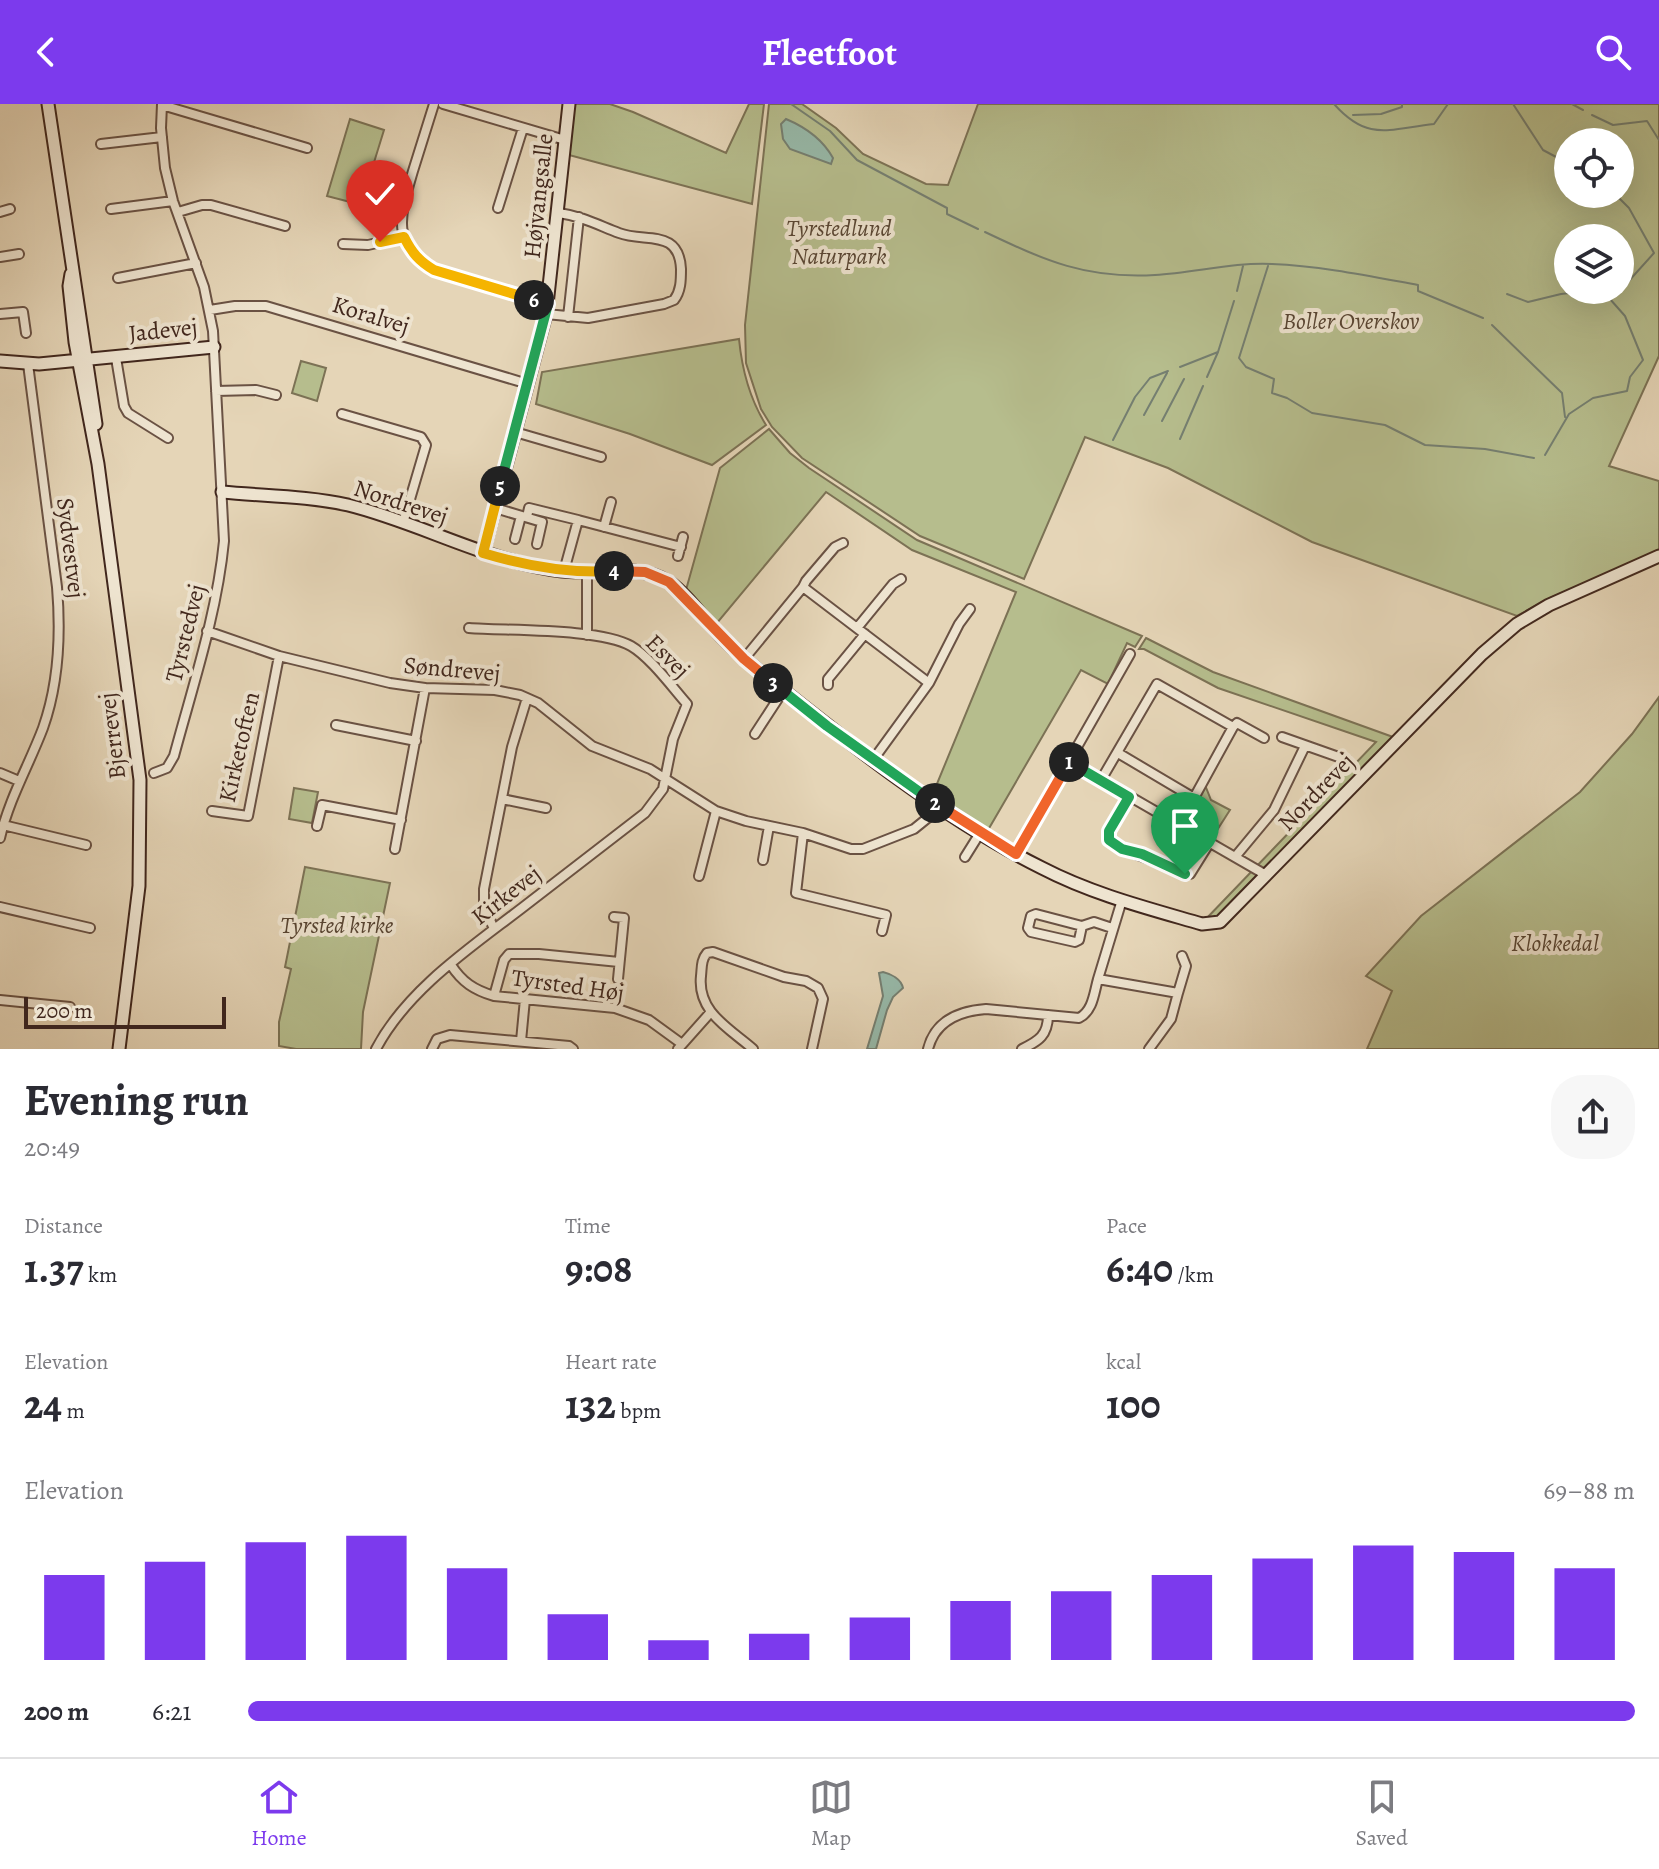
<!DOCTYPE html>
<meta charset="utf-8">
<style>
:root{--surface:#fff;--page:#f7f7f7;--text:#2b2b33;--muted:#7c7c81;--line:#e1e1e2;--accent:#7c3aed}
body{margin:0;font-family:Alegreya,serif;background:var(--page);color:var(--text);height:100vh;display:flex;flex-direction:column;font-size:30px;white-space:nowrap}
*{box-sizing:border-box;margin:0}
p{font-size:26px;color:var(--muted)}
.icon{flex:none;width:44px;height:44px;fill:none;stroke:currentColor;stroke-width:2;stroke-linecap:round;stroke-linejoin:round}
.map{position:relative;height:945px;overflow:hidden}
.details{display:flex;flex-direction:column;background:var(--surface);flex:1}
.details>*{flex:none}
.fabs{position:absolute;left:1554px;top:24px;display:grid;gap:16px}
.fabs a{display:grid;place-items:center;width:80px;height:80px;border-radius:50%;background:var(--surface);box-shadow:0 8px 32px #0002;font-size:40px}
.scale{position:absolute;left:24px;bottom:20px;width:202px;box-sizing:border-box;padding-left:8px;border:4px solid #41271d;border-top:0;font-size:22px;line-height:28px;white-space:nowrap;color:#41271d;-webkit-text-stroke:6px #eee4d0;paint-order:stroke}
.pin{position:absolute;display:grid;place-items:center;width:68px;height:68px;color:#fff;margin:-82px -34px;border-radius:50% 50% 50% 0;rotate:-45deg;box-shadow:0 0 8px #0007}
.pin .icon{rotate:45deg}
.km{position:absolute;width:40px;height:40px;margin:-20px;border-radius:50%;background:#222;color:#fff;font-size:22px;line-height:40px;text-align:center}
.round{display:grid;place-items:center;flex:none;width:84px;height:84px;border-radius:32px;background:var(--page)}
.overview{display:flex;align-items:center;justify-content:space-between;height:136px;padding:0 24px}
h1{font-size:44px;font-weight:600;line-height:60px}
.stats{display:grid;grid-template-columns:repeat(3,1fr);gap:12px;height:136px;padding:8px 24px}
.stats div{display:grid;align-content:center}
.stats b{font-size:40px;font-weight:600}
.stats small{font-size:22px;font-weight:400}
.stats p{font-size:22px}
.chart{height:224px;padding:16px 24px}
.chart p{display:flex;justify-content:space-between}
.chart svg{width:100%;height:144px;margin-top:8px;stroke:var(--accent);stroke-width:6}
ul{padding:0 24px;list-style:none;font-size:26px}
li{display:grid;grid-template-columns:128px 96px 1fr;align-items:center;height:60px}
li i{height:20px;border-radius:10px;background:var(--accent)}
header{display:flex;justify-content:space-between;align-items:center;height:104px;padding:0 24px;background:var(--accent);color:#fff;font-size:36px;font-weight:600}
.dock{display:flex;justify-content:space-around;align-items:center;height:112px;border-top:2px solid var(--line);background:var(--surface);font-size:22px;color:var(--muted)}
.dock a{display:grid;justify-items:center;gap:4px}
.dock .on{color:var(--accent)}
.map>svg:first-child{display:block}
.green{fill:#b6bd8d;stroke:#7c7255;stroke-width:2;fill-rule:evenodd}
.water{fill:#97b9a9;stroke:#757f71;stroke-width:2}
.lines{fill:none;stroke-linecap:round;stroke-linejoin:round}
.stream{stroke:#757f71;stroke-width:2}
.street-casing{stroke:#6a5244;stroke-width:12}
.secondary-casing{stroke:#41271d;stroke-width:15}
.street{stroke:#eee4d0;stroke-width:8}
.secondary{stroke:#eee4d0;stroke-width:11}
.split-1-casing{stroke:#fff;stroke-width:16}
.split-2-casing{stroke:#fff;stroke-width:16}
.split-3-casing{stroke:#fff;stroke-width:16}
.split-4-casing{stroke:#fff;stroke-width:16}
.split-5-casing{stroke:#fff;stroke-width:16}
.split-6-casing{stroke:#fff;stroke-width:16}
.split-7-casing{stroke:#fff;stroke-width:16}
.split-1{stroke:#22a559;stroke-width:10}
.split-2{stroke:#f0652b;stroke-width:10}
.split-3{stroke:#22a559;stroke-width:10}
.split-4{stroke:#f0652b;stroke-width:10}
.split-5{stroke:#f5b400;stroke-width:10}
.split-6{stroke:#22a559;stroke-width:10}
.split-7{stroke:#f5b400;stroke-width:10}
.labels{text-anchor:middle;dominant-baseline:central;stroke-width:8;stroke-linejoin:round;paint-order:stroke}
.street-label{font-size:24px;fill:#41271d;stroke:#eee4d0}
.park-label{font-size:24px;font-style:italic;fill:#584533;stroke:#eee4d0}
</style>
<header><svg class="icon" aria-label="back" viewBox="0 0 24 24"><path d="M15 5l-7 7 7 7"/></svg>Fleetfoot<svg class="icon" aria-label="search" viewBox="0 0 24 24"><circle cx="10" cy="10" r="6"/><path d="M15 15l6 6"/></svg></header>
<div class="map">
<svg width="1659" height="945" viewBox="0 0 1659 945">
<rect width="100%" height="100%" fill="#e5d5b7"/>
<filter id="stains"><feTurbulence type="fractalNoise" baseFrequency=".0025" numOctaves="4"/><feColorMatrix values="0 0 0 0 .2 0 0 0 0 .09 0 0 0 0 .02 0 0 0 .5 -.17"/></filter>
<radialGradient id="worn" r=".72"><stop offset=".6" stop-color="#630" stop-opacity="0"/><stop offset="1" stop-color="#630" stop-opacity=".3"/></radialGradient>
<path class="green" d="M574 0H610L633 8 726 49 749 0H764L752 100 569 51Z
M769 0H802L836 24 863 50 926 80 948 81 978 0H1659V252L1609 362 1659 377V447L1550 494 1517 512 1312 438 1168 364 1085 333 1024 475 920 432 802 354 772 323 761 305 746 259 745 221ZM1568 38H1620V90H1568ZM1568 134H1620V186H1568Z
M350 15 384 26 363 94 350 98 327 92Z
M739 235C742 266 749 294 766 321L712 361 630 330 536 300 542 268Z
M301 257 326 264 317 297 292 289Z
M769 325 790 349 809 364 917 436 1142 532 1135 543 1127 539 1108 580 1081 566 988 726 944 698 934 687 1016 488 912 446 826 388 717 519 686 486 720 364Z
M1146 534 1213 568 1393 633 1220 813 1204 817 1376 638 1218 584 1144 545H1139Z
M1659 593V945H1367L1392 887 1366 872 1421 812 1580 688 1632 630Z
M1205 681 1211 696 1230 706 1212 734 1192 721 1200 705 1196 698Z
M294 684 318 688 312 719 289 715Z
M305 763 390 779 363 908 361 945H296L279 942V918L291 865 285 863Z"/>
<path class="water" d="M786 15C805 23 823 36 833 54L831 60 790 45 783 35 781 20Z
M883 868C891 870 901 875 903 884L893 893 887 906 876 945H867L883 892 879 869Z"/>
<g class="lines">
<path class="stream" d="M791 0 830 27 857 56 947 104V110L978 125
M1334 0C1368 38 1388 25 1434 20L1448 0
M1513 0 1543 46 1558 54
M1572 0 1583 6
M1353 11 1381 10 1402 3V0
M1592 11 1613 21 1647 17 1659 36
M1567 60H1568
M1615 90 1629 104 1654 149 1627 179 1620 181
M985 128C1046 157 1086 175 1155 171 1194 169 1233 158 1272 160 1321 162 1369 172 1418 181V187L1483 214
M1268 162 1239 254 1246 263 1274 275 1272 289 1287 294 1312 309 1385 321 1425 341 1485 345 1534 354
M1237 187 1243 162
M1507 190 1528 198 1561 190 1596 186
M1492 221 1562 289 1565 313
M1180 263 1218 248 1234 197
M1207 273 1218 248
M1144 311 1167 269
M1162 317 1184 275
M1180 335 1203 282
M1113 336 1135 293 1150 274 1168 267
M1545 351 1569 310 1593 294 1627 287 1630 273 1643 256 1625 212 1602 186"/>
<defs>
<path id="street" d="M434 0C427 22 420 45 413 67 401 108 389 141 434 166L548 200
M443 0 565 36
M162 1 307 44
M101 40 162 33
M498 104 523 24
M111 105 173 97
M0 108 10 105
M178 108 202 101H211L285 122
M343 140 368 141 404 133
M0 153 19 150
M118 174 196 159
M210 206 235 202H266L518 277
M0 210 23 208 26 229
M546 210 588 214 664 200 674 196C681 187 681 176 681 165 679 124 645 139 619 129 598 121 581 112 559 109
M568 213 579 113
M116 254 124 302 128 309 168 334
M216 287 256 286 276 291
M342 310 421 333 426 341 403 419
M515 328 601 353
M495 404 542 418 537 440
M527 413 529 404 578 416 564 467
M578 416 681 443
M604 423 611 398
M515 435 521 412
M678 452 683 433
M803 483 806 477 835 443 843 439
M857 524 893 480 901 475
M207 527 279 552 390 579 425 584 495 586 520 591 538 599 592 642 650 665 716 707 746 717 803 729 851 745H863L914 725 935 708
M587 531V469
M744 555 803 483 929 579 873 656
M929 579 959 520 970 505
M828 581V575L865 530
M336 621 416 637
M755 630 783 587
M1282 633 1347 656
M1118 649 1194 694 1233 623
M1070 658 1266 771
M0 669 19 677
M154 669 167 664 174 652C193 581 217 510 224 437L213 227 204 183 173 97 165 64 161 24 162 0
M1101 676 1157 580 1233 623 1237 619 1264 634
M1129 693 1108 731 1113 740 1122 745 1190 770 1210 738
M502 695 546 704
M212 707 248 712 279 552
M3 721 86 741
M317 722 322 701 401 716
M803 729 796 789 886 811 882 827
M0 734C9 695 29 661 43 624 59 579 61 531 57 483L28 260
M395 745 425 584
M1016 750 1130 550
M965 753 980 729
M1235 753 1274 706 1305 642
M763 756 769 722
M699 772 716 707
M1122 796 1098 875 1178 889 1186 862 1182 852
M0 803 90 824
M614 813 624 814 618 875
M1082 822 1079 836 1075 838 1031 828 1028 824 1031 812 1036 810 1082 822 1094 818 1112 824
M494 825 484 802V785L512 643 527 594
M451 861C462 878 474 886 494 892L615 904 649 916 682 940
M494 892 504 856 509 850H539L619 858
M0 896 70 903
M521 937 525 895
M376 945C407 886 470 844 522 804 563 772 604 741 645 709L663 685 673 635 687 600C672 583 650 553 631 542 600 524 508 527 469 524
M432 945 437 935 450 931 569 942 573 945
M678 945 710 909
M753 945C729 924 697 908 701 872 702 863 701 856 707 849L713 848 784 873 806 877 818 884 823 895 812 945
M928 945C935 917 959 907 986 905L1079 914C1093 907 1094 889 1098 875
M1022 945C1039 937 1048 931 1048 911
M1149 945 1171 915 1178 889"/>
<path id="secondary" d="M48 0 96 320
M71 170 69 182 75 238 98 360 140 676 139 782 119 945
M0 257 39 260 214 243
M222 388C263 392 308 392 348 401 421 419 487 458 562 467 597 471 637 458 669 478 684 488 695 504 707 517 723 535 740 552 759 567 845 636 943 715 1042 764 1092 790 1147 804 1202 820L1220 818 1482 550 1517 520 1549 501 1659 452
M483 449 546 210 569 0"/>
</defs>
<use href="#street" class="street-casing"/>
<use href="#secondary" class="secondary-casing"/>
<use href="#street" class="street"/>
<use href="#secondary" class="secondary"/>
</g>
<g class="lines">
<defs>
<path id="split-1" d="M1069 658 1129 693 1109 727V736L1122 745 1142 750 1185 770"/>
<path id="split-2" d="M935 699 1016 750 1069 658"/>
<path id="split-3" d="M773 579 827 622 935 699"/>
<path id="split-4" d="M614 467 645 468 669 478 744 555 773 579"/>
<path id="split-5" d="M500 382 483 449C526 462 568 470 614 467"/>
<path id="split-6" d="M500 382 548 200 534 196"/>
<path id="split-7" d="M380 138 404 133C412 149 419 157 434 166L534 196"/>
</defs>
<use href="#split-1" class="split-1-casing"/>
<use href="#split-2" class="split-2-casing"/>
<use href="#split-3" class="split-3-casing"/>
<use href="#split-4" class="split-4-casing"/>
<use href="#split-5" class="split-5-casing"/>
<use href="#split-6" class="split-6-casing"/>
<use href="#split-7" class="split-7-casing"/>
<use href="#split-1" class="split-1"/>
<use href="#split-2" class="split-2"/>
<use href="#split-3" class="split-3"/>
<use href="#split-4" class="split-4"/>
<use href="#split-5" class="split-5"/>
<use href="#split-6" class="split-6"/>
<use href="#split-7" class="split-7"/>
</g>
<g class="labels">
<g class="street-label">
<text transform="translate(538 92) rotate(-84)">Højvangsalle</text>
<text transform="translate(371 211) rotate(17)">Koralvej</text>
<text transform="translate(163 226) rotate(-6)">Jadevej</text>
<text transform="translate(401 398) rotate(18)">Nordrevej</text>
<text transform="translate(71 444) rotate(83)">Sydvestvej</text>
<text transform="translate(185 529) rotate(-76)">Tyrstedvej</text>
<text transform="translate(668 552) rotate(45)">Esvej</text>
<text transform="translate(452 565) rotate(5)">Søndrevej</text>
<text transform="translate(112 632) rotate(-97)">Bjerrevej</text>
<text transform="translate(239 643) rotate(-77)">Kirketoften</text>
<text transform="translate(1316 688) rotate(-46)">Nordrevej</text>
<text transform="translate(506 791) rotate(-38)">Kirkevej</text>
<text transform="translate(568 881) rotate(8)">Tyrsted Høj</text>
</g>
<g class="park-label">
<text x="839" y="124">Tyrstedlund<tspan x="839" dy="28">Naturpark</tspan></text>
<text x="1351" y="217">Boller Overskov</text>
<text x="337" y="821">Tyrsted kirke</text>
<text x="1555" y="839">Klokkedal</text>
</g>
</g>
<rect width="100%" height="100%" filter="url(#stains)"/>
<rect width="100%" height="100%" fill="url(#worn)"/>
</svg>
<div class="fabs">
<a><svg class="icon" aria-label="locate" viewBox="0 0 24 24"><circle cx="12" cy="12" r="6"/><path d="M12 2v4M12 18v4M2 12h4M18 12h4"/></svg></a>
<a><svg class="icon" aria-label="layers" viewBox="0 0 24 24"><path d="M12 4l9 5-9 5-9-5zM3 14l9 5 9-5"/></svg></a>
</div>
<div class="scale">200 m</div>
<div class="pin" style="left:1185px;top:770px;background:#1e9e55"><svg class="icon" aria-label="arrive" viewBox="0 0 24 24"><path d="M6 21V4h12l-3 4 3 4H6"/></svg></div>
<div class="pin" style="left:380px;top:138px;background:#d93025"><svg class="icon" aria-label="check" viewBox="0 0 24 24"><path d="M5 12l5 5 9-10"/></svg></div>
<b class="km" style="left:1069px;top:658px">1</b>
<b class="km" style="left:935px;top:699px">2</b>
<b class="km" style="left:773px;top:579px">3</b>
<b class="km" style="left:614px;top:467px">4</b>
<b class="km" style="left:500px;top:382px">5</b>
<b class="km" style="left:534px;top:196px">6</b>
</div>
<section class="details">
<div class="overview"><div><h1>Evening run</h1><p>20:49</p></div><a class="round"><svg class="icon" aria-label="share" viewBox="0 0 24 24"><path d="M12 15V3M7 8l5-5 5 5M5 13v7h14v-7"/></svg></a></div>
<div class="stats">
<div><p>Distance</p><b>1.37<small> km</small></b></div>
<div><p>Time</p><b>9:08</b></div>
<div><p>Pace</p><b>6:40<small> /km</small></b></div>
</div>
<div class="stats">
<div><p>Elevation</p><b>24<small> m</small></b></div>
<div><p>Heart rate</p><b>132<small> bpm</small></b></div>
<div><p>kcal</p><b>100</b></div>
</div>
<div class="chart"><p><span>Elevation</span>69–88 m</p>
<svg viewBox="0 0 160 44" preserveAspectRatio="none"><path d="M5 44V18M15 44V14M25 44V8M35 44V6M45 44V16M55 44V30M65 44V38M75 44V36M85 44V31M95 44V26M105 44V23M115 44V18M125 44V13M135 44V9M145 44V11M155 44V16"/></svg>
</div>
<ul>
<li><b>200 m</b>6:21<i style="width:100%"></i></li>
</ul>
</section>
<nav class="dock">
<a class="on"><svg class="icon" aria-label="home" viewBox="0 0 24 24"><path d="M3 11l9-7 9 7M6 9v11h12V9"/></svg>Home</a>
<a><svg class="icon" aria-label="map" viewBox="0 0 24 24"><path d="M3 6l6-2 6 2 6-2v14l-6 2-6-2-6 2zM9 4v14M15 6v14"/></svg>Map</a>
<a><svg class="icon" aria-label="saved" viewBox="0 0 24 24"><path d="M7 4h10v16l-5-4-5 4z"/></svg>Saved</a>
</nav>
